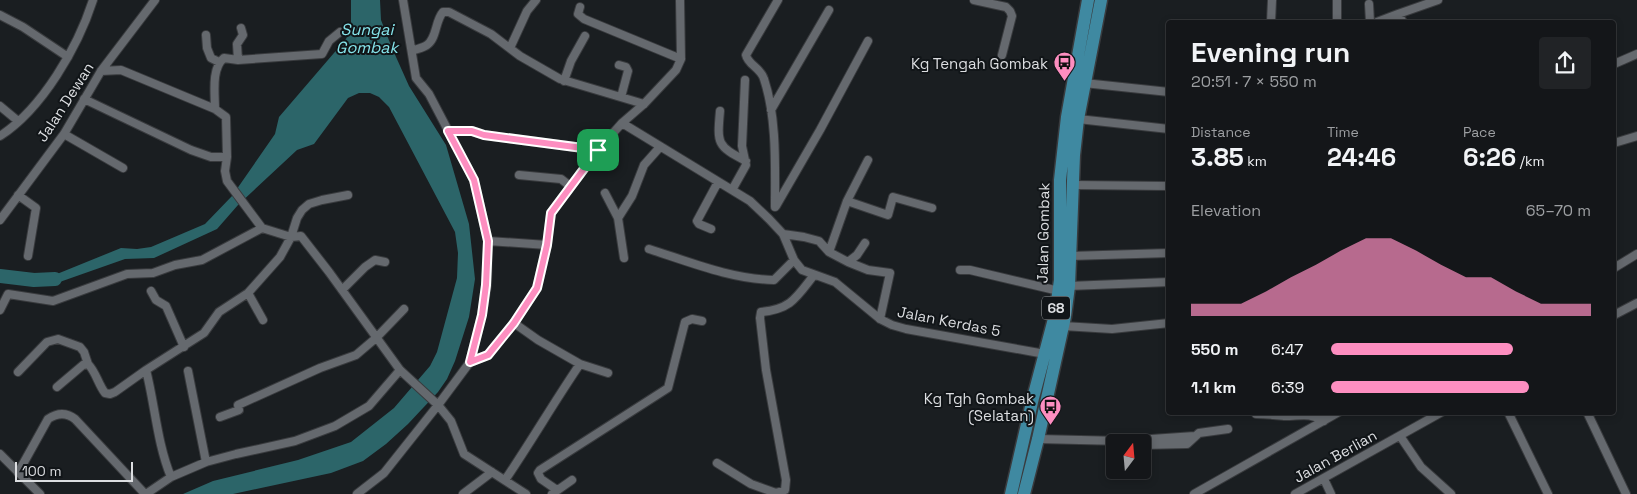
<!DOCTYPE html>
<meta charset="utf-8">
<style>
:root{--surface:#141619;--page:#212326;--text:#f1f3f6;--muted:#9d9fa2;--line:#333538;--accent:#fd8ec0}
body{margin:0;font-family:"Space Grotesk",sans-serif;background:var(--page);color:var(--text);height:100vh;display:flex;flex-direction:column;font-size:19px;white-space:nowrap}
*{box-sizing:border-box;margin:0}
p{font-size:16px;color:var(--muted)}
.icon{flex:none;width:28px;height:28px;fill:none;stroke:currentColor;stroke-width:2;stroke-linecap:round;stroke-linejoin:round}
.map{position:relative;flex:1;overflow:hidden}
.sheet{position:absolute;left:1166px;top:20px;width:450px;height:395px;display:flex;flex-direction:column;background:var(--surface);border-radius:5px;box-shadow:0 2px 8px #0003,0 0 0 1px var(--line)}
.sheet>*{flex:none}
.needle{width:32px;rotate:16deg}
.tools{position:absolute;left:1106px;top:434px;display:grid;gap:10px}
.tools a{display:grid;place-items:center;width:45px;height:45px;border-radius:5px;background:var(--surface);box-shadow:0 2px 8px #0003,0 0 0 1px var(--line);font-size:25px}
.scale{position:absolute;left:15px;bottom:12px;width:118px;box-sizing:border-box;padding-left:5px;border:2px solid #dcdee1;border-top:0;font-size:14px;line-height:18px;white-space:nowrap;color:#dcdee1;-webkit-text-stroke:4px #111518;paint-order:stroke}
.pin{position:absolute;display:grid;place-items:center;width:42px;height:42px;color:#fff;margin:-21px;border-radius:10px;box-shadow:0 2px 8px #0006}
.round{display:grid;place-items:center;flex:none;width:52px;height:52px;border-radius:5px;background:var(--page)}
.head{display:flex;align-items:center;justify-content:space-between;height:85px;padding:0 25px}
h1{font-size:28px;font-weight:800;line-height:38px}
.figures{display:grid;grid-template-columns:repeat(3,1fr);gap:8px;height:85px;padding:5px 25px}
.figures div{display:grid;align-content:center}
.figures b{font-size:25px;font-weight:800}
.figures small{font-size:14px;font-weight:400}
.figures p{font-size:14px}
.chart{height:140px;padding:10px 25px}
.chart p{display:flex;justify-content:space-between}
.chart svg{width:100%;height:90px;margin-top:5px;fill:var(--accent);opacity:.7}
ul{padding:0 25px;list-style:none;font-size:16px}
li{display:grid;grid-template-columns:80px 60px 1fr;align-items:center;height:38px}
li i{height:12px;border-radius:6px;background:var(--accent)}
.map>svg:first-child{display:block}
.water{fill:#2c6569}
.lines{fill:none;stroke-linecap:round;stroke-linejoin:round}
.river{stroke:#2c6569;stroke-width:14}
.street-casing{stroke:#393b3e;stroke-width:10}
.primary-casing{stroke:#393b3e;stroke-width:15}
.street{stroke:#65696e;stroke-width:8}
.primary{stroke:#3f89a1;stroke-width:12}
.route-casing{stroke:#fff;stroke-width:10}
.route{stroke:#fd8ec0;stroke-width:6}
.labels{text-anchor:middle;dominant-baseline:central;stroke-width:4;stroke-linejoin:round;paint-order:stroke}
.shield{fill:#111518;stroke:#9fa2a5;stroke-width:1}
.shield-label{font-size:14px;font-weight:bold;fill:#dcdee1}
.poi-label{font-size:15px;fill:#dcdee1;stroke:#111518;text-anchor:end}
.street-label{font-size:15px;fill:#dcdee1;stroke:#111518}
.water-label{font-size:16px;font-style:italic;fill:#86e4eb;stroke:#111518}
</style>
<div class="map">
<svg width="1637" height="494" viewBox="0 0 1637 494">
<rect width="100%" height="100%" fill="#1a1e21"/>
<path class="water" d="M351 0H380L381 20 392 48 409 86 446 145 469 224 475 279 469 317 455 361 447 379 438 392 408 424 386 444 363 461 331 473 233 494H183L213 481 298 460 351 442 394 408 430 366 437 352 457 278 458 253 455 232 389 107 379 97 370 93H359L348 98 314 144 297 150 238 205 217 229 154 258 125 259 54 284 36 283V277L52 276 121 248 137 249 151 247 205 224 232 196 275 134 279 117 346 39 351 27Z"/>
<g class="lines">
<path class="river" d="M0 276 34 280 55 279"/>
<defs>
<path id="street" d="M974 0 1006 7 1010 11 1012 16 1002 55
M1337 0V22
M1369 4 1370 22
M580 7 578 14 584 19 681 59
M1398 14 1438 0
M0 15 23 27 68 57
M1271 22 1272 0
M1377 22 1398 14 1403 22
M206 35 207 48 211 58 219 62
M510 48 527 11 536 0
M412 51C416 49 423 48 427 45 437 38 435 21 443 12H449L491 34 520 56 560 79 644 104
M238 60 237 44 243 35 241 28
M1614 64 1637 54
M619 65 626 67 628 71 621 97
M101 71 121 70 215 109 226 117 227 157 225 171 227 181 262 228 291 237 301 236 329 272 400 370 438 405 451 421 464 454 526 494
M564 81 571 61 585 36
M1084 83 1169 92
M84 99 191 150 211 157H227
M0 106 18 121
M215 109C215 94 211 68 224 58L238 60 322 54 329 41 340 32
M771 110 829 10
M720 111C717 144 717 146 746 161
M1078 119 1169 129
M622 123 750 201 769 219 783 234 794 260 802 270 835 282 880 319 892 325 906 329 1045 354
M448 131H472L484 135 598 150
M64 134 123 168
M0 136C42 109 78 47 93 0
M1614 143 1637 136
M519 175 561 179 570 186
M1072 185 1169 186
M732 190 746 165 742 146 745 80
M605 193 618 218
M18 195 36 208 28 256
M847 201 888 215 893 197 932 208
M776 206 820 130 868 41
M775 207C775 166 777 118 764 79 761 68 748 65 746 55L778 0
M0 220 64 134 101 71 155 0
M711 229 699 224 697 221 718 182
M783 234 804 237 819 241 829 252 848 262 857 255 865 243
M488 241 547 245
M649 249C690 262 731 279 774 280L794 260
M829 252 847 201 868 160
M1070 256 1169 253
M624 258 618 218 632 196 644 165 660 147
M848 262 868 270 890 273 880 319
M1614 268 1637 254
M960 270H970L1059 291
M1069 286 1169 282
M342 290 365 267 375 260 385 262
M151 291 156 300 166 306 184 347
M248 293 263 320
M0 310 8 294 53 301 127 274 153 273 175 265 202 260 262 228
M1614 315 1637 303
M514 323 538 340 580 364 608 373
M1063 326 1112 329 1169 323
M470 362 488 355 514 323 537 288 547 245 551 213 598 150 622 123 644 104 676 70 681 59 680 0
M146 370C155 405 157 443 171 477
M188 371 206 462
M18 372 47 342 58 339 80 347 84 352 88 364
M57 387 83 365 88 364C96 372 98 384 105 393L110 394 115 392 146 370 204 333 219 312 248 293 280 257 291 237 297 218 302 210 309 204 322 200 348 195
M1508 412 1548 494
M1587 412 1626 494
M1256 414C1266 414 1275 415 1285 416 1301 416 1309 412 1324 421
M220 417 239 410 238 405 320 368 356 355 376 338 404 309
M1400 436 1421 467 1451 494
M1038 439 1122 441 1124 442
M1122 441 1195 436
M1142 445 1187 444 1199 433 1228 429
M0 454 40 494
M717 463 751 484 776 493 785 490 786 480 766 370 760 318 761 312C791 309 796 298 814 275
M18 473 48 419C57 413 66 412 75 419L145 494
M1324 479 1331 494
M505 480C531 442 554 402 580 364
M557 490 541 479 538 473 540 470 668 388 685 322 692 319 702 321
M146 494 171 477 206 462 236 454 295 441 335 426 369 406 400 370
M357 494 384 473 438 405 470 362 482 315 487 285 488 241 474 180 429 94 416 78 403 0
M463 494 492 472
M552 494 572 480
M1194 494 1339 412
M1295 494 1442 412"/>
<path id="primary" d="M1011 494 1033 398 1055 315 1060 280V180L1067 117 1088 0
M1024 494 1038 439 1065 317 1069 286 1074 155 1078 119 1101 0"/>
</defs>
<use href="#street" class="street-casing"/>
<use href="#primary" class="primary-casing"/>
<use href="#street" class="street"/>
<use href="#primary" class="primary"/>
</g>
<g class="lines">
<defs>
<path id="route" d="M448 131H472L484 135 598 150 551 213 547 245 537 288 514 323 488 355 470 362 482 315 486 285 488 241 474 180Z"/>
</defs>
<use href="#route" class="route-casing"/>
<use href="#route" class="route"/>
</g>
<defs>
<symbol id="bus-pin" viewBox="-11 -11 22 30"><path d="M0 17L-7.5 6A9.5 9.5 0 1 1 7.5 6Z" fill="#fd8ec0" stroke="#111518"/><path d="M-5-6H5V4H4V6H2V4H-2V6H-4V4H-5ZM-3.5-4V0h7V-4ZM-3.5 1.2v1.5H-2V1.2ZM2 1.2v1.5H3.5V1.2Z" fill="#111"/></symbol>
</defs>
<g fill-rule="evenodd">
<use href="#bus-pin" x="1052" y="50" width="25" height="34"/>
<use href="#bus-pin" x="1038" y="394" width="25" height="34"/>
</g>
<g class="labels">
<rect class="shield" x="1042" y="296.5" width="28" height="23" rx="4"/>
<g class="shield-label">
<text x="1056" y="308">68</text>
</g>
<g class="poi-label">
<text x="1048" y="63">Kg Tengah Gombak</text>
<text x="1034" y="398">Kg Tgh Gombak<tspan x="1034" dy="17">(Selatan)</tspan></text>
</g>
<g class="street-label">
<text transform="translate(65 102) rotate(-57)">Jalan Dewan</text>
<text transform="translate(1043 233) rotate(-89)">Jalan Gombak</text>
<text transform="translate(949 321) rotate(11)">Jalan Kerdas 5</text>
<text transform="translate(1335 456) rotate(-29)">Jalan Berlian</text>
</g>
<g class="water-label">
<text x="367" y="29">Sungai<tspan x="367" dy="18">Gombak</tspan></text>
</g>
</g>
</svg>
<div class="tools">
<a><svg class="needle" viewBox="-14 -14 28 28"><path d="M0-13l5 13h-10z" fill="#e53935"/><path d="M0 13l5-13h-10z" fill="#9d9fa2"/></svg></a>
</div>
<div class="scale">100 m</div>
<div class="pin" style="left:598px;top:150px;background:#1e9e55"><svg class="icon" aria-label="arrive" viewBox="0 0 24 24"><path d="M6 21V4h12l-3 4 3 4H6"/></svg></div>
<section class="sheet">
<div class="head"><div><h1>Evening run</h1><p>20:51 · 7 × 550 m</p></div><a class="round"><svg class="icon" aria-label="share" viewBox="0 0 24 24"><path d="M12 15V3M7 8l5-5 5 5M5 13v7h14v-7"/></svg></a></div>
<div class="figures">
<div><p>Distance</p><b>3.85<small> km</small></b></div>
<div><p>Time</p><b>24:46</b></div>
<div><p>Pace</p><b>6:26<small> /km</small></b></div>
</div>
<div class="chart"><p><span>Elevation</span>65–70 m</p>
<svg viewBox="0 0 160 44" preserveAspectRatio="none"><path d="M0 44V38L10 38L20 38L30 32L40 25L50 19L60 12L70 6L80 6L90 12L100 19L110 25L120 25L130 32L140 38L150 38L160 38V44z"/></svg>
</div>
<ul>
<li><b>550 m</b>6:47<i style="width:70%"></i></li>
<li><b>1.1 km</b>6:39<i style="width:76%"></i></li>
</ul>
</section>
</div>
